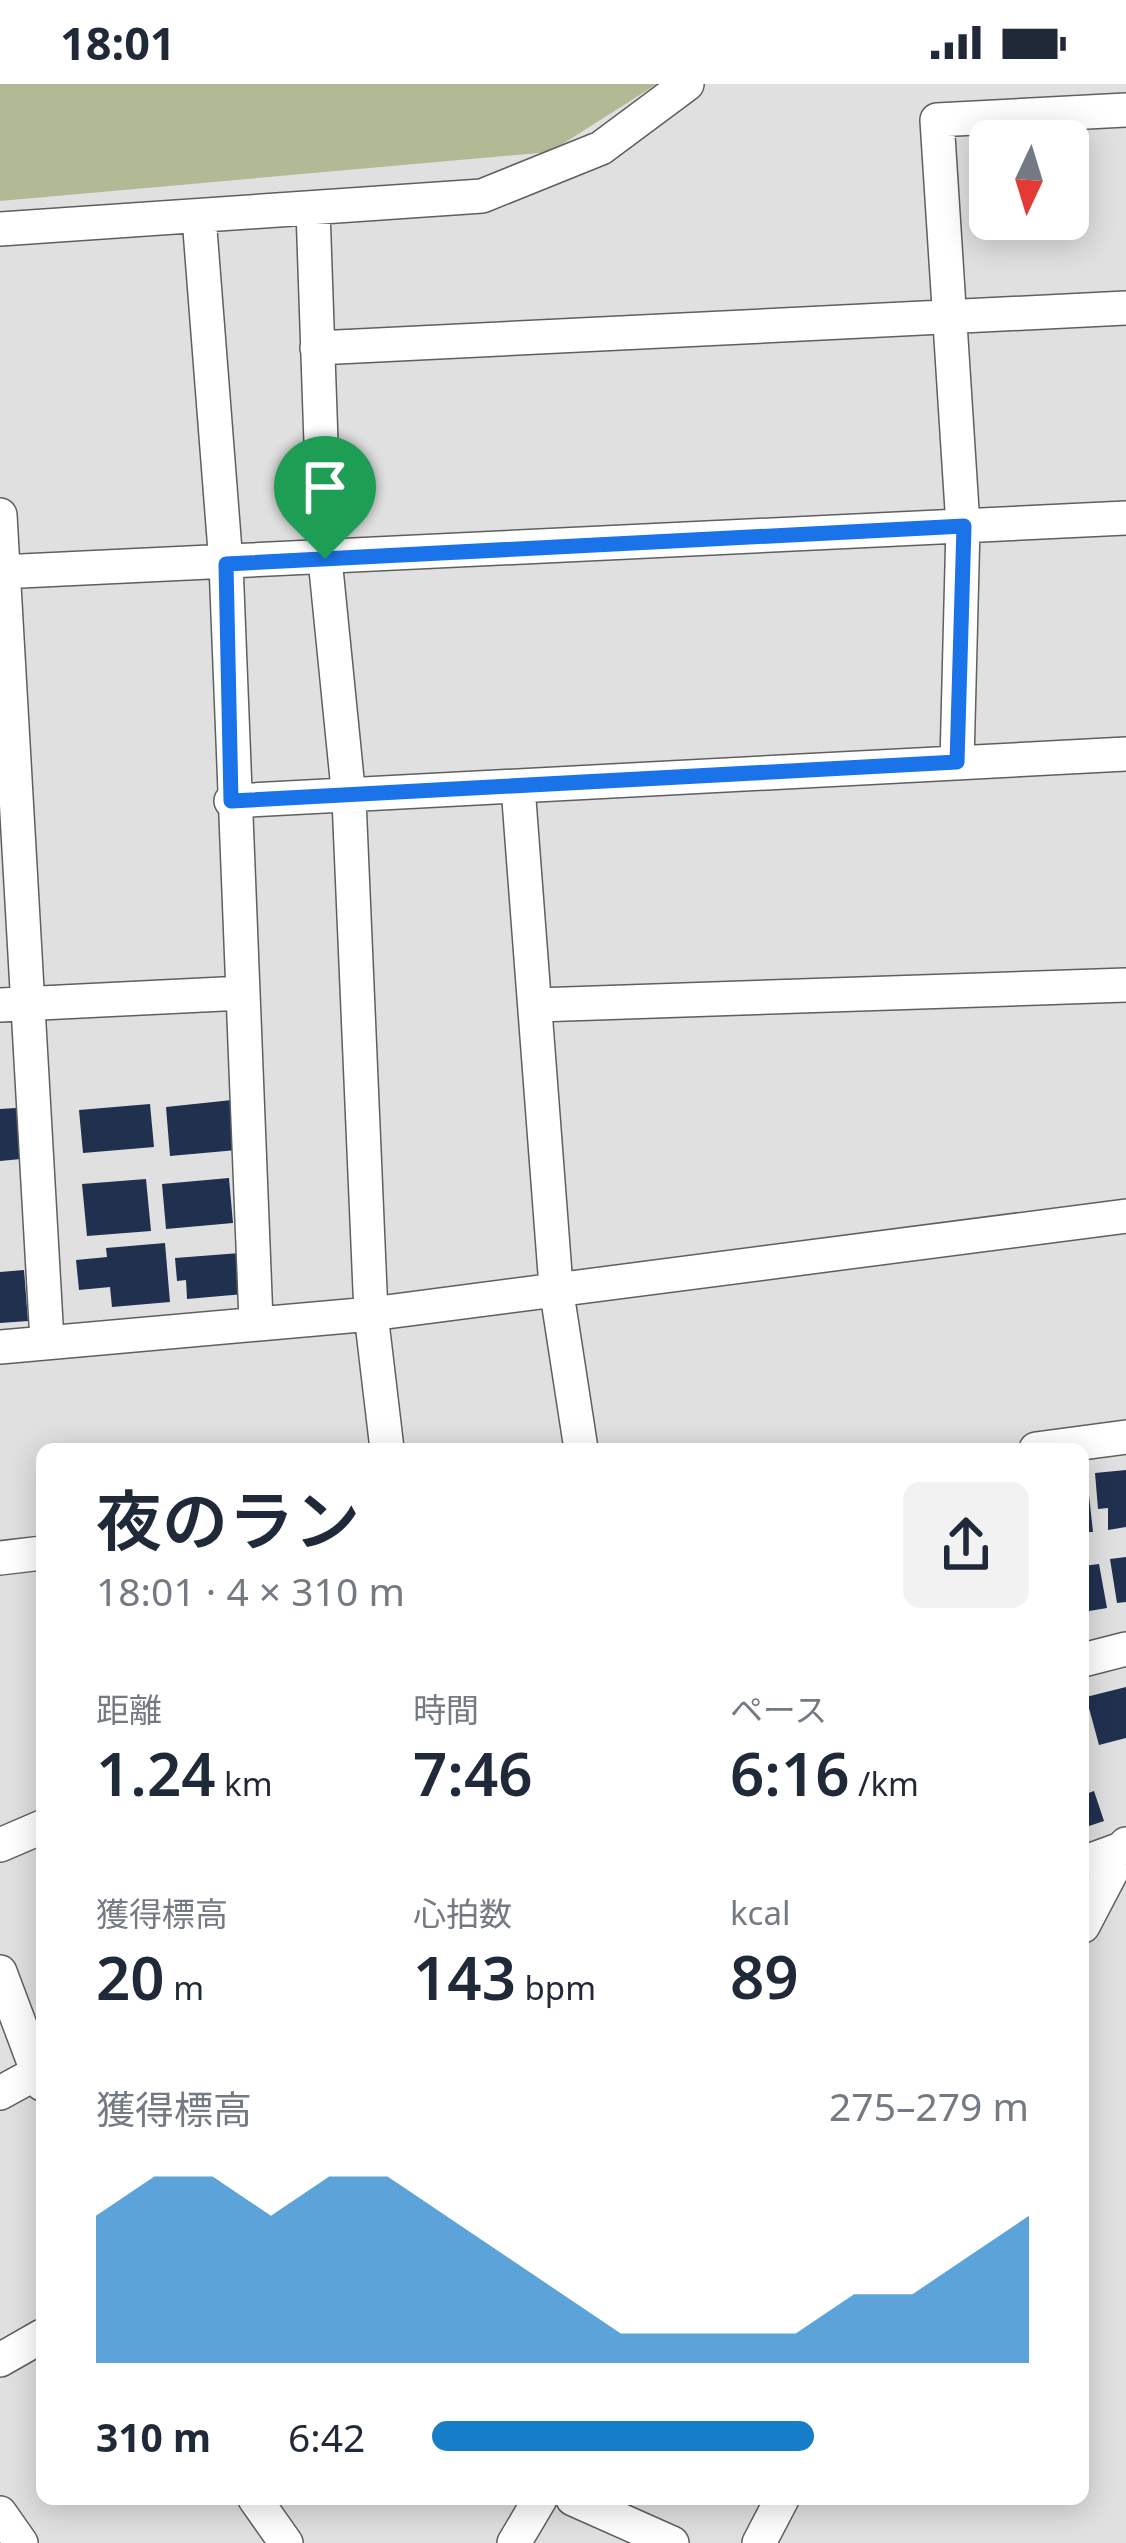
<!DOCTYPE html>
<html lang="ja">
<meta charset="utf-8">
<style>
:root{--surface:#fff;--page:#f2f2f3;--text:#1f2937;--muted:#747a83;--accent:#167dc8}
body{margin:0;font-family:"Noto Sans","Noto Sans JP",sans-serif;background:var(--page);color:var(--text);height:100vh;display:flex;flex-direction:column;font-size:45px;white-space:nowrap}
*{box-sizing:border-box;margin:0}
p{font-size:39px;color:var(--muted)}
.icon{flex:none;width:66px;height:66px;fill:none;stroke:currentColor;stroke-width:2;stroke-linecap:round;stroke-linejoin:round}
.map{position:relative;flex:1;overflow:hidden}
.panel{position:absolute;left:36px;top:1359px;width:1053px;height:1062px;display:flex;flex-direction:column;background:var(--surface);border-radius:18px;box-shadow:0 6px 30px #0003}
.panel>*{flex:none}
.needle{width:78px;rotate:184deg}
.tools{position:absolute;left:969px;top:36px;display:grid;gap:24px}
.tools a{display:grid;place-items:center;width:120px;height:120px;border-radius:18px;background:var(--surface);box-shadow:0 6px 30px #0003;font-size:60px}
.pin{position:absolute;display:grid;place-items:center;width:102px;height:102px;color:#fff;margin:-123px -51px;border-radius:50% 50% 50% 0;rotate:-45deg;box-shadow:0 0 12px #0007}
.pin .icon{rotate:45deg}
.round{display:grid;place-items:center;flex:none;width:126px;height:126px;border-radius:18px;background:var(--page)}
.overview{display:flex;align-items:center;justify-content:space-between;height:204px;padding:0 60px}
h1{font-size:66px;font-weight:600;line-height:90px}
.stats{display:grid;grid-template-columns:repeat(3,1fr);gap:18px;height:204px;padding:12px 60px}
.stats div{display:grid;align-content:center}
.stats b{font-size:60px;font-weight:600}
.stats small{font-size:33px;font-weight:400}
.stats p{font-size:33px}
.chart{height:336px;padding:24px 60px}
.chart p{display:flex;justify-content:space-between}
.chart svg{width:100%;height:216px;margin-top:12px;fill:var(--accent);opacity:.7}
ul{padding:0 60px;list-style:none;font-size:39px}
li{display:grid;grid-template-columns:192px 144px 1fr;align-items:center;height:90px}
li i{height:30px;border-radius:15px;background:var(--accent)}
.status{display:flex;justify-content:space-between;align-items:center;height:84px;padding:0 60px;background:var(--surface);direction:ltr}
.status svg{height:33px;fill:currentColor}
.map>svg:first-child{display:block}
.green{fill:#b2b995}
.building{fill:#203150}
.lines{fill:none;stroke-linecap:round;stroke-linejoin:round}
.minor-casing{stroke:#5e5f60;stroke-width:36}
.minor{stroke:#fff;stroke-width:33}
.route-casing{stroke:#fff;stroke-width:24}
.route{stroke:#1a73e8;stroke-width:15}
</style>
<div class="status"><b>18:01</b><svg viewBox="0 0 49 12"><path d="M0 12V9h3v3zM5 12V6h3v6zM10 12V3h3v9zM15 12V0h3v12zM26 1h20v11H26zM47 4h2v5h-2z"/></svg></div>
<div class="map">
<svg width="1126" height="2459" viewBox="0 0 1126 2459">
<rect width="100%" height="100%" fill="#e0e0e1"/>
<path class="green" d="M0 0H657L550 68 0 117Z"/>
<path class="building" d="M232 1016 237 1066 170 1072 166 1023Z
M150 1020 154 1063 83 1069 79 1026Z
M16 1024 21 1075 0 1077V1025Z
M229 1094 233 1139 166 1145 162 1100Z
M146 1095 151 1147 87 1152 82 1100Z
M165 1159 170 1218 112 1223 110 1203 79 1206 76 1176 107 1173 106 1164Z
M240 1169 244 1210 187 1215 186 1196 177 1197 175 1174Z
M24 1186 28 1237 0 1239V1188Z
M1126 1386V1443L1108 1446V1424L1098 1425 1095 1389Z
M1087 1393 1093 1448H1083V1394Z
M1126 1473V1518L1117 1519 1110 1475Z
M1099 1480 1107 1524 1083 1528V1482Z
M1126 1603V1654L1099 1661 1086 1613Z
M1094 1707 1104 1737 1083 1744V1711Z"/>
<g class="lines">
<defs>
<path id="minor" d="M313 126 325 475 349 715 371 1230 387 1365
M199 133 226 480 256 1237
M0 145 482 112 601 64 687 0
M317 264 1126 224
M0 431 47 1257
M0 488 1126 434
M957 678 963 442 937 36 1126 26
M518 703 556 1203 581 1365
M231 717 1126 670
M0 921 243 909
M537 921 1126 901
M0 1263 371 1230 1126 1132
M1036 1365 1126 1353
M0 1474 42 1469
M1083 1576 1126 1565
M0 1761 42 1743
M1083 1779 1124 1764
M1083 1842 1126 1760
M0 1888 42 2000
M0 2009 42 1986
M0 2276 42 2252
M255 2415 286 2459
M573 2415 672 2459
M0 2429 21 2459
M514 2459 540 2415
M759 2459 782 2415"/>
</defs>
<use href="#minor" class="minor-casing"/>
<use href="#minor" class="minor"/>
</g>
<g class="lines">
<defs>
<path id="route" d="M964 442 957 678 231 717 226 480Z"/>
</defs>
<use href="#route" class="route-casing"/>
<use href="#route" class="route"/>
</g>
</svg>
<div class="tools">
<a><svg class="needle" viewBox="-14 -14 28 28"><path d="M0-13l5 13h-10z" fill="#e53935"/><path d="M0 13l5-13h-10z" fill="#747a83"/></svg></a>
</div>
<div class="pin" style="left:325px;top:475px;background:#1e9e55"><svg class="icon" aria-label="arrive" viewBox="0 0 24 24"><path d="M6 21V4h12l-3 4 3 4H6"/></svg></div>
<section class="panel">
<div class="overview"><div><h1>夜のラン</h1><p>18:01 · 4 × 310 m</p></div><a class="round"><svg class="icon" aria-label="share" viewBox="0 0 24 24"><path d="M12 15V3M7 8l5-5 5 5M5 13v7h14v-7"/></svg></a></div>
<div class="stats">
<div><p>距離</p><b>1.24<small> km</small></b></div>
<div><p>時間</p><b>7:46</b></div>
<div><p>ペース</p><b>6:16<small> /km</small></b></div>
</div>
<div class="stats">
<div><p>獲得標高</p><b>20<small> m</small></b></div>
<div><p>心拍数</p><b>143<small> bpm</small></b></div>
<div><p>kcal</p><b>89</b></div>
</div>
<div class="chart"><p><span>獲得標高</span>275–279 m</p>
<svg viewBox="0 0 160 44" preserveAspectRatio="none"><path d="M0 44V14L10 6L20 6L30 14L40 6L50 6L60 14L70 22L80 30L90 38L100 38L110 38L120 38L130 30L140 30L150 22L160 14V44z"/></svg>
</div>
<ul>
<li><b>310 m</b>6:42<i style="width:64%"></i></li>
</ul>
</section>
</div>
